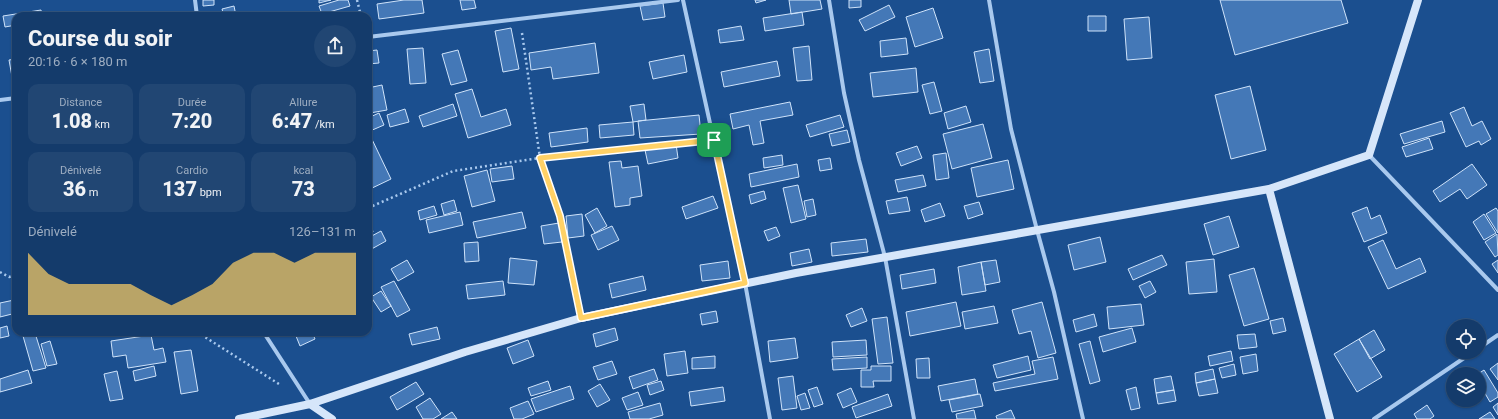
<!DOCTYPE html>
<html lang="fr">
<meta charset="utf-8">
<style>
:root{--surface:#143b6b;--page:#214673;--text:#f1f3f6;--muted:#9dadc1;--line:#33557e;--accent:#ffd166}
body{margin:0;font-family:Roboto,sans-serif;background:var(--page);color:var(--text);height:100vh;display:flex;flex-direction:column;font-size:15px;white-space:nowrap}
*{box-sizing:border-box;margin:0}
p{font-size:13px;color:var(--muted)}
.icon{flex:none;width:22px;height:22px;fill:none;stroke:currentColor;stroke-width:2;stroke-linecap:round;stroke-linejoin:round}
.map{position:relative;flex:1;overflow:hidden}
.side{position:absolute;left:12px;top:12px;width:360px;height:324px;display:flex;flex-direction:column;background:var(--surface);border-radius:12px;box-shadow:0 1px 3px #0004,0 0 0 1px var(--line)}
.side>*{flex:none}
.fabs{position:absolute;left:1446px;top:319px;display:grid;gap:8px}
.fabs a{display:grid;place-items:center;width:40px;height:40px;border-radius:50%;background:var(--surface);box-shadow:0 1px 3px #0004,0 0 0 1px var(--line);font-size:20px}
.pin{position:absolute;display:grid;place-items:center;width:34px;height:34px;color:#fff;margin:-17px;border-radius:8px;box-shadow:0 2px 6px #0006}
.round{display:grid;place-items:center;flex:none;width:42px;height:42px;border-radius:21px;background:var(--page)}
.headline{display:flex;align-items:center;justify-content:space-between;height:68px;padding:0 16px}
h1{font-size:22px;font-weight:800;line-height:30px}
.metrics{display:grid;grid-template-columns:repeat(3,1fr);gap:6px;height:68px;padding:4px 16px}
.metrics div{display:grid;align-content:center;border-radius:10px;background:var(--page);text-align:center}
.metrics b{font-size:20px;font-weight:800}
.metrics small{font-size:11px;font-weight:400}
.metrics p{font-size:11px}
.chart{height:112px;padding:8px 16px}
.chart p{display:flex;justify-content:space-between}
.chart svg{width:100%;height:72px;margin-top:4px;fill:var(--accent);opacity:.7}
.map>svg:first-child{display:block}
.building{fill:#4478b7;stroke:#cfe3fa}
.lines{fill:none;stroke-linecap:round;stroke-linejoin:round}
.path{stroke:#a9c9ee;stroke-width:2.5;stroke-dasharray:2 3;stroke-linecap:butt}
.street{stroke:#a9c9ee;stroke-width:4}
.secondary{stroke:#d6e6fa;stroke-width:8}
.route-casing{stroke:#fff;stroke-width:8}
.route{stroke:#ffd166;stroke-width:5}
</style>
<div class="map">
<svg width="1498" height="419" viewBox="0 0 1498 419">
<rect width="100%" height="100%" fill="#1b4f8f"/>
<path class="building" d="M203 0H214V5L203 6Z
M319 0H331L319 3Z
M339 0H348L350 6 322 14 319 6Z
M404 0H422L424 13 379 19 377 4Z
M460 0H474L476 8 462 10Z
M755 0H766L756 3Z
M789 0H820L822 9 791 14Z
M849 0H861V7L849 8Z
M1220 0H1341L1348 23 1235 55Z
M663 3 665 17 643 20 640 6Z
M889 5 895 17 865 31 859 20Z
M234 6 236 16H224L222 9Z
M933 8 943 38 915 47 906 17Z
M41 10 42 16H16V25L5 27 3 16Z
M802 12 804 25 765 31 763 18Z
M1088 16H1106V31H1088Z
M1149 17 1152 58 1127 60 1124 19Z
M741 26 744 40 720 43 718 30Z
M511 28 519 69 503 72 495 31Z
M906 38 908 54 881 57 880 41Z
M595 43 599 73 553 79 551 67 531 70 529 53Z
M809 46 812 80 797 81 793 48Z
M423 48 426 83 410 84 407 49Z
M989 49 994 81 980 83 974 52Z
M377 50 379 63 368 64V51Z
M458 50 467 81 451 85 442 54Z
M684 55 687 72 653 79 649 62Z
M16 59V87L14 88 9 60Z
M777 61 780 76 724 87 721 72Z
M916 68 918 92 873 97 870 73Z
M934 82 942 111 930 114 922 85Z
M382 85 387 110 370 113 368 102V88Z
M1250 86 1266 150 1231 159 1215 95Z
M472 89 481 117 506 109 511 125 468 138 455 94Z
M790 102 793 115 760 121 764 143 753 145 749 125 733 129 730 114Z
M453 104 457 116 423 127 419 116Z
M644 104 646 120 633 122 630 106Z
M966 106 971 122 948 129 944 113Z
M1464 107 1472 126 1482 121 1491 139 1481 145 1479 141 1466 147 1450 113Z
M405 109 409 122 390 127 387 115Z
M379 113 384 125 370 131 368 126V118Z
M699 115 701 134 640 138 638 121Z
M840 115 844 127 810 137 806 125Z
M1442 121 1445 132 1404 144 1400 134Z
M633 122 634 135 600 138 599 125Z
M983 124 992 158 952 169 943 134Z
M587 128 588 142 551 147 549 133Z
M847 130 850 142 832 146 829 134Z
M368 131 391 179 368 190Z
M1429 138 1433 149 1406 157 1402 147Z
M676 144 678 158 648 164 645 150Z
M917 146 922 158 901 166 896 153Z
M946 153 949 178 936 180 933 155Z
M782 155 783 165 764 168 763 158Z
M830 158 832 169 820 171 818 160Z
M1008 160 1014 189 977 197 971 168Z
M621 161 622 168 638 166 642 196 630 198V205L615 207 609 162Z
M797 164 799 177 751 187 749 174Z
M1472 164 1487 185 1467 199 1460 189 1440 202 1433 191Z
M512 166 514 179 492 182 490 169Z
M487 170 495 201 472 207 464 176Z
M923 175 926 186 898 192 895 180Z
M798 185 806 219 791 223 783 188Z
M764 191 766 199 751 204 749 195Z
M713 196 718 208 686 219 682 207Z
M907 197 910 211 889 214 886 201Z
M813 199 816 215 807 217 804 201Z
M454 200 457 211 444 215 441 204Z
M979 202 983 214 968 219 964 206Z
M940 203 945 216 925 222 921 210Z
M434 206 437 215 420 220 418 211Z
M1367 207 1371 219 1380 215 1387 233 1364 242 1352 213Z
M597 208 607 226 595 233 585 215Z
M1496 208 1498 211V233L1486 214Z
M460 212 463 225 429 233 426 220Z
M522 212 526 228 477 238 473 222Z
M582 214 584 236 568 238 566 216Z
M1484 214 1496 233 1484 240 1473 222Z
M1229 216 1239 247 1213 255 1204 224Z
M370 221 373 232 368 234V222Z
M559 223 562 242 544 244 541 226Z
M612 226 619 240 598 250 591 235Z
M776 227 780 236 768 241 764 231Z
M381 231 386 241 368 251V238Z
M1497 234 1498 255 1495 257 1485 242Z
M1100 237 1106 262 1074 270 1068 245Z
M866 239 868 252 832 256 831 243Z
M1383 240 1396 269 1420 258 1426 272 1388 289 1368 247Z
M478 242 479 261 465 262 464 243Z
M809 249 812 262 792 266 790 253Z
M1162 255 1167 265 1133 280 1128 269Z
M510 258 537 261 534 285 508 283Z
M1214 259 1217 292 1189 294 1186 262Z
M407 260 414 272 398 281 391 269Z
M996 260 1000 282 985 285 981 262Z
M1498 260V273L1492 264Z
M728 261 730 278 702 281 700 265Z
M981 262 986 291 962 295 958 267Z
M1254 268 1269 319 1244 326 1229 275Z
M934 269 936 283 902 289 900 275Z
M643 276 646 290 612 298 609 284Z
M394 281 410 310 397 317 381 287Z
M503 281 505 295 468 299 466 285Z
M1150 281 1156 292 1145 298 1139 286Z
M381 291 391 306 381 312 371 297Z
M14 300 16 313 0 317V303Z
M956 302 961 326 910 336 906 312Z
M1042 302 1056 353 1038 358 1031 331 1019 334 1012 310Z
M1141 304 1144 325 1109 329 1107 307Z
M994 306 998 323 965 329 962 312Z
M862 308 867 321 851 327 846 315Z
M716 311 718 322 702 325 700 314Z
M1094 314 1097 326 1076 332 1073 320Z
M887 317 893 363 878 364 872 319Z
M1283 318 1286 331 1273 334 1270 321Z
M7 326 9 336 0 338V328Z
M437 327 440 339 412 345 409 334Z
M615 328 618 340 596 347 593 334Z
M1132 328 1136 342 1103 352 1099 337Z
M1374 330 1385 350 1370 359 1359 339Z
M305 332H312L315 339 300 346 296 336Z
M35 333 46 368 33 371 23 336Z
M1255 334 1257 347 1239 349 1237 335Z
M151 335 154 350 163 348 166 362 128 368 126 355 113 357 111 341Z
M795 338 798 358 770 362 768 341Z
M1359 339 1382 377 1357 392 1334 354Z
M528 340 534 356 513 364 507 348Z
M866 340 867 355 833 357 832 342Z
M50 341 57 364 47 366 41 344Z
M1090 341 1100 381 1090 384 1079 344Z
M191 350 198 391 181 394 174 352Z
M685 351 688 373 667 376 664 354Z
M1231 351 1233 361 1210 366 1208 356Z
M1256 354 1258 371 1243 374 1240 357Z
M715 356V368L692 369V358Z
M1028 356 1031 370 997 378 993 365Z
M867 357V368L833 370 832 359Z
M1053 357 1058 379 995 391 993 383 1035 374 1032 361Z
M929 358 930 378H917L916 359Z
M612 361 617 374 598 380 593 367Z
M1498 363V380L1490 369Z
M1234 364 1236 375 1222 378 1219 368Z
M154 366 156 376 135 381 133 371Z
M871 366H891V381H873L874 387H861V370H871Z
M654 369 658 380 633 389 629 377Z
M1213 369 1215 379 1196 383 1195 373Z
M28 370 32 383 0 392V379Z
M1484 370 1498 393V397L1490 402 1479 383 1478 374Z
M117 371 123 399 110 401 104 374Z
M793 376 797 408 782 410 778 378Z
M1171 376 1174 390 1156 393 1154 379Z
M975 379 978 394 941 401 938 386Z
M1215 379 1218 393 1199 396 1196 383Z
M548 381 551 390 531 396 528 388Z
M661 381 664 390 650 395 647 385Z
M416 382 424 394 397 410 390 397Z
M600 384 610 400 597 407 588 391Z
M570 386 574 399 536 412 531 399Z
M723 387 725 401 691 406 689 392Z
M817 387 823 404 814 407 808 390Z
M1136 387 1140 408 1131 410 1126 390Z
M851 388 857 402 843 408 837 394Z
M1174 390 1176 401 1158 404 1156 393Z
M638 392 643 405 627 410 622 398Z
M805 393 810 408 801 410 797 396Z
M888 394 892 406 856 418 852 407Z
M980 394 983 406 952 412 949 400Z
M430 398 441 414 433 419H423L416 407Z
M528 401 534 414 522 419H514L510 408Z
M660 403 663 415 649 419H630L628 412Z
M1498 403V415L1493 407Z
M1427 405 1434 416 1430 419H1417L1414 414Z
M974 410 976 419H957L956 414Z
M1011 410 1015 419H997L996 416Z
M452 412 457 419H441Z
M1490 412 1495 419H1479Z"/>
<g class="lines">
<path class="path" d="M357 0 361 16
M522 33 540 158 560 215 578 301
M368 208 453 171 540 158 700 141
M0 272 9 277 16 275
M197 332 279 384"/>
<path class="street" d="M195 0 197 16
M683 0 745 283 770 419
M829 0 844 93 859 160 885 257 914 419
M989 0 1011 129 1037 230 1054 292 1083 419
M368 37 678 0
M0 100 16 98
M1369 155 1498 290
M265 332 266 336 310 404
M1479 348 1498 335
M1374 419 1473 352"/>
<path class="secondary" d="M1269 189 1330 419
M310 404 332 419
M239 419 310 404 465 352 581 318 796 273 1269 189 1369 155 1418 0"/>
</g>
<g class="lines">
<defs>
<path id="route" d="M714 140 745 283 581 318 560 216 540 158Z"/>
</defs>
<use href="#route" class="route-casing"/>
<use href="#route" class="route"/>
</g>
</svg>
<div class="fabs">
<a><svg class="icon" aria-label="locate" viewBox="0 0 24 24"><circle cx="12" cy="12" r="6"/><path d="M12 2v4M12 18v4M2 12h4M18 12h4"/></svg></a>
<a><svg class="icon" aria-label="layers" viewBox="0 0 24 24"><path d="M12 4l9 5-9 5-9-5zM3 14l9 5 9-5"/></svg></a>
</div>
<div class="pin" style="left:714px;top:140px;background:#1e9e55"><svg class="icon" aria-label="arrive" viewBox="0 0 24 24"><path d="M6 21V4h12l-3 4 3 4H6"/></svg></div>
<section class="side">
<div class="headline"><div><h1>Course du soir</h1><p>20:16 · 6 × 180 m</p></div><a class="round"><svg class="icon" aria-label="share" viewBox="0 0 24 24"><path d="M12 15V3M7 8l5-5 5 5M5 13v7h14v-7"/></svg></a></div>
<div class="metrics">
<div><p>Distance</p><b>1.08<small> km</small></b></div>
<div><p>Durée</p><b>7:20</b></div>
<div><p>Allure</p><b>6:47<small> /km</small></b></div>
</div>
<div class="metrics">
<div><p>Dénivelé</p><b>36<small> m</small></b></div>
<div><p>Cardio</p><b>137<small> bpm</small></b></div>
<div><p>kcal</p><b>73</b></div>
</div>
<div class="chart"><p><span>Dénivelé</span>126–131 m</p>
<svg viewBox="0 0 160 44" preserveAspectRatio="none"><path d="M0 44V6L10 19L20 25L30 25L40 25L50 25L60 32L70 38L80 32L90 25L100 12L110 6L120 6L130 12L140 6L150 6L160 6V44z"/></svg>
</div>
</section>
</div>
